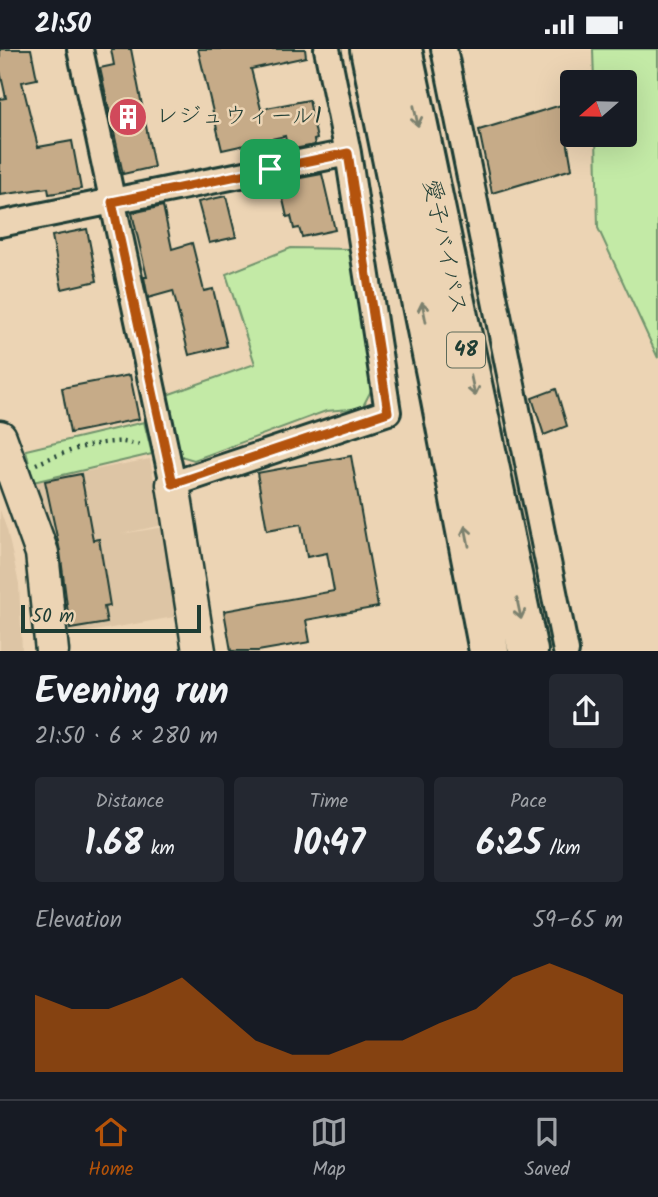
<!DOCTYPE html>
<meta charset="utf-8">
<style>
:root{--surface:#171b24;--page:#242831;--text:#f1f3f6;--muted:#9ea1a6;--line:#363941;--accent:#b45309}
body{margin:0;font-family:Kalam,"Klee One",sans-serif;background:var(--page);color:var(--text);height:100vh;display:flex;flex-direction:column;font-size:26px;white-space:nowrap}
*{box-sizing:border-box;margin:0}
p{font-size:23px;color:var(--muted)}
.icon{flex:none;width:38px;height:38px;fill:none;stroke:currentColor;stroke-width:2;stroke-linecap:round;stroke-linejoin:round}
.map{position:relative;height:602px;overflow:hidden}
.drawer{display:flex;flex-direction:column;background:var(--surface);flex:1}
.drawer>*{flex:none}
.needle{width:46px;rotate:250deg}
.fabs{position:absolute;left:560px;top:21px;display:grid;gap:14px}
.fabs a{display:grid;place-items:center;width:77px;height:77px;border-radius:7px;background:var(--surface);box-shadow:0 7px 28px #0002;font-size:35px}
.scale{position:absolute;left:21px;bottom:18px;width:180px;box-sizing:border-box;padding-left:7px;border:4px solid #1f3d34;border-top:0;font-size:19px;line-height:24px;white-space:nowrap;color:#1f3d34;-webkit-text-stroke:5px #ecd4b4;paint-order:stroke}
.pin{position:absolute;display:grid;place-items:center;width:60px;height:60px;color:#fff;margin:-30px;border-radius:14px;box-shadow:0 4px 10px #0006}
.round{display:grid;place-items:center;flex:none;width:74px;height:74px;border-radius:7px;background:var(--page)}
.overview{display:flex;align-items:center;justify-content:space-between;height:119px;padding:0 35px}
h1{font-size:38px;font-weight:700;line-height:52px}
.figures{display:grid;grid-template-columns:repeat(3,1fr);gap:10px;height:119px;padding:7px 35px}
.figures div{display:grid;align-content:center;border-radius:7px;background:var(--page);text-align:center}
.figures b{font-size:35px;font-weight:700}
.figures small{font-size:19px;font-weight:400}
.figures p{font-size:19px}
.chart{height:196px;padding:14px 35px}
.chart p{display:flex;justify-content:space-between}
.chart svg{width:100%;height:126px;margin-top:7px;fill:var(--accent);opacity:.7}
.status{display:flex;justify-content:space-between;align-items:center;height:49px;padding:0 35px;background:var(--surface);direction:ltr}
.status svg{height:19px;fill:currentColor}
.menu{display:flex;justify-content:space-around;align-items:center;height:98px;border-top:2px solid var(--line);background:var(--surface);font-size:19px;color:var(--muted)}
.menu a{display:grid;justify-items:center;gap:4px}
.menu .selected{color:var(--accent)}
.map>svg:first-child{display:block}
.built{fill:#ddc5a5}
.green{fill:#c3eaa6;stroke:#71946d;stroke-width:2}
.building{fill:#c6ab88;stroke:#1f3d34;stroke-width:2}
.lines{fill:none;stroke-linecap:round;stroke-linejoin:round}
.minor-casing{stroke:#1f3d34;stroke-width:30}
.tertiary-casing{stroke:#1f3d34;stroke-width:37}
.trunk-casing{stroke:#1f3d34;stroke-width:44}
.path{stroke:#1f3d34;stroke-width:4.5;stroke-dasharray:2 5;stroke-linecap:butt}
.minor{stroke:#ecd4b4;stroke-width:24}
.tertiary{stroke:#ecd4b4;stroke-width:32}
.trunk{stroke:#ecd4b4;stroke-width:38}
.oneway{stroke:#7b816e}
.route-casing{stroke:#fff;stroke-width:14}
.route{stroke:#b45309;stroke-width:9}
.labels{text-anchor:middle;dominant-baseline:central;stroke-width:5;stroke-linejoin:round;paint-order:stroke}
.shield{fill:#ecd4b4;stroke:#5c6a5a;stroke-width:2}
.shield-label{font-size:21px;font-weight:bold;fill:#1f3d34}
.poi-label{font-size:23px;fill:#1f3d34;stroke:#ecd4b4;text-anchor:start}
.street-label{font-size:23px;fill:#1f3d34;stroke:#ecd4b4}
</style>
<div class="status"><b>21:50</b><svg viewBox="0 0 49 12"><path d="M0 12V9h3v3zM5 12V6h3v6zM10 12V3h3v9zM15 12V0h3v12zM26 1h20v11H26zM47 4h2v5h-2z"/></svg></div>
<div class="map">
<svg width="658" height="602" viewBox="0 0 658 602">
<rect width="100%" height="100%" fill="#ecd4b4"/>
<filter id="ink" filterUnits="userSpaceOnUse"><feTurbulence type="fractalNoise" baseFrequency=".0143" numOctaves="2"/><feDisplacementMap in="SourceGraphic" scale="14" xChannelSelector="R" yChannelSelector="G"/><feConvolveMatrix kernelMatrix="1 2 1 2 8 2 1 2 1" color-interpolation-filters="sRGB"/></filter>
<g filter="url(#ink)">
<path class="built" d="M150 410 163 476 121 485 165 478 180 567 66 587 36 432Z
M0 461 7 481 19 535 22 602H0Z"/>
<path class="green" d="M593 0H658V309L598 179 596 86H625V33H594Z
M291 199 352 200 375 334 362 359 326 362 194 411 177 406 164 347 255 315 226 225Z
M144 373 152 405 33 433 26 401Z"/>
<path class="building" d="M0 0H31L37 30 22 33 38 98 72 92 81 140 49 145 48 139 0 146V50L6 49 0 22Z
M111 0H131L154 118 123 125 100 19 114 16Z
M198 0H305L306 8 251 20 261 60 309 51 317 90 314 91 315 96 288 101 285 87 222 101Z
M561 56 572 120 492 144 479 81Z
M322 125 335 181 302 188 299 179 294 180 291 167 287 168 279 133Z
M226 147 236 188 209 194 198 153Z
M163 157 172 200 192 194 204 242 213 240 227 297 189 306 173 242 148 249 144 228H147L132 164Z
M87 180 97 232 62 240 52 187Z
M130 326 139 370 70 384 62 339Z
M556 340 567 377 544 386 532 349Z
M351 407 378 558 306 571 310 593 258 602H231L224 562 334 542 327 504 307 508 301 475 267 481 257 424Z
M81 425 93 491 99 490 110 557 104 558 107 574 70 580 60 502 45 432Z"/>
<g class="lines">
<defs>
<path id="minor" d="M80 0 173 435 388 363 348 104 327 0
M444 0 566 602
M0 175 348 104"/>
<path id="tertiary" d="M0 388 42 504 52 602
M173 435 199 602"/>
<path id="trunk" d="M370 0 436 325 489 602
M402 0 528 602"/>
</defs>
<use href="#minor" class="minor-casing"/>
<use href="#tertiary" class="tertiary-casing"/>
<use href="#trunk" class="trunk-casing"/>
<path class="path" d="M36 415C60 405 88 394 115 393 124 392 133 395 142 396"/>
<use href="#minor" class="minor"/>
<use href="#tertiary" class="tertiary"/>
<use href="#trunk" class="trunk"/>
</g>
<defs><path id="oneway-shaft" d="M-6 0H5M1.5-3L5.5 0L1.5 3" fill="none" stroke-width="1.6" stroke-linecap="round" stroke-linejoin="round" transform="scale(1.75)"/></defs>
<g class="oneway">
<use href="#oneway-shaft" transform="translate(416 67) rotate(78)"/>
<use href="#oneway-shaft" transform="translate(424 263) rotate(-101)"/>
<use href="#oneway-shaft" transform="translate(473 337) rotate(78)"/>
<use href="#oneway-shaft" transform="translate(467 487) rotate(-101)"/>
<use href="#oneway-shaft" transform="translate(519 560) rotate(78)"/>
</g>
</g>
<g class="lines" filter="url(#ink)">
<defs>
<path id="route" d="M348 104 388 363 173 435 112 153Z"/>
</defs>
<use href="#route" class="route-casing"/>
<use href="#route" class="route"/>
</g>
<defs>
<symbol id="building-disc" viewBox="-11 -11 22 22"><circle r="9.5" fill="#d1495b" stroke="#ecd4b4"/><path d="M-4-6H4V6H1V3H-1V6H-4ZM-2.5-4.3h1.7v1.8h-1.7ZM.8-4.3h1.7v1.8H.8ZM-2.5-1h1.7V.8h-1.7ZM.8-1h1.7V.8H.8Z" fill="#fff"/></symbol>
</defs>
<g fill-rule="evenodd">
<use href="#building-disc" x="106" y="46" width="44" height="44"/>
</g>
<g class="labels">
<rect class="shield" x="447" y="283.5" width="38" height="35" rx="5"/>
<g class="shield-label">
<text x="466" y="301">48</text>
</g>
<g class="poi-label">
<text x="155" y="68">レジュウィール1</text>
</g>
<g class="street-label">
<text transform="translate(444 198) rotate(78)">愛子バイパス</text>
</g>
</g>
</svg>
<div class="fabs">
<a><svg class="needle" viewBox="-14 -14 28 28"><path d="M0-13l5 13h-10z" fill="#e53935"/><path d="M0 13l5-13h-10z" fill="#9ea1a6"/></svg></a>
</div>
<div class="scale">50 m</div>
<div class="pin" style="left:270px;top:120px;background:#1e9e55"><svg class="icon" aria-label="arrive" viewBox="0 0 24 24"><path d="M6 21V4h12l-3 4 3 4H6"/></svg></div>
</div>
<section class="drawer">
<div class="overview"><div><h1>Evening run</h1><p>21:50 · 6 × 280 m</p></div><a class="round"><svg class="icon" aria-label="share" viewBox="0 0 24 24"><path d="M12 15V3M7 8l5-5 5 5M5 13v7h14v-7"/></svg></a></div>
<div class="figures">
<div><p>Distance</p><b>1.68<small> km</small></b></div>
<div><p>Time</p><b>10:47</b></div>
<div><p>Pace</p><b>6:25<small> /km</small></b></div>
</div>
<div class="chart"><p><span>Elevation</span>59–65 m</p>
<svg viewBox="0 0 160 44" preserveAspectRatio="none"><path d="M0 44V17L10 22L20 22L30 17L40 11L50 22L60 33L70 38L80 38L90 33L100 33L110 27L120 22L130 11L140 6L150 11L160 17V44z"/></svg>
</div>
</section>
<nav class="menu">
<a class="selected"><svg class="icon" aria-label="home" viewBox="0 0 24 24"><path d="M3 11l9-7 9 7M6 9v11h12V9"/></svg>Home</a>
<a><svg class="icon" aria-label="map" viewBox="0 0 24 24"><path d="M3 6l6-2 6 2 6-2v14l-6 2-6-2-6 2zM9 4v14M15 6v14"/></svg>Map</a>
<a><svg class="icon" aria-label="saved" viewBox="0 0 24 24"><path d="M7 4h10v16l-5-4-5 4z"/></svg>Saved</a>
</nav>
